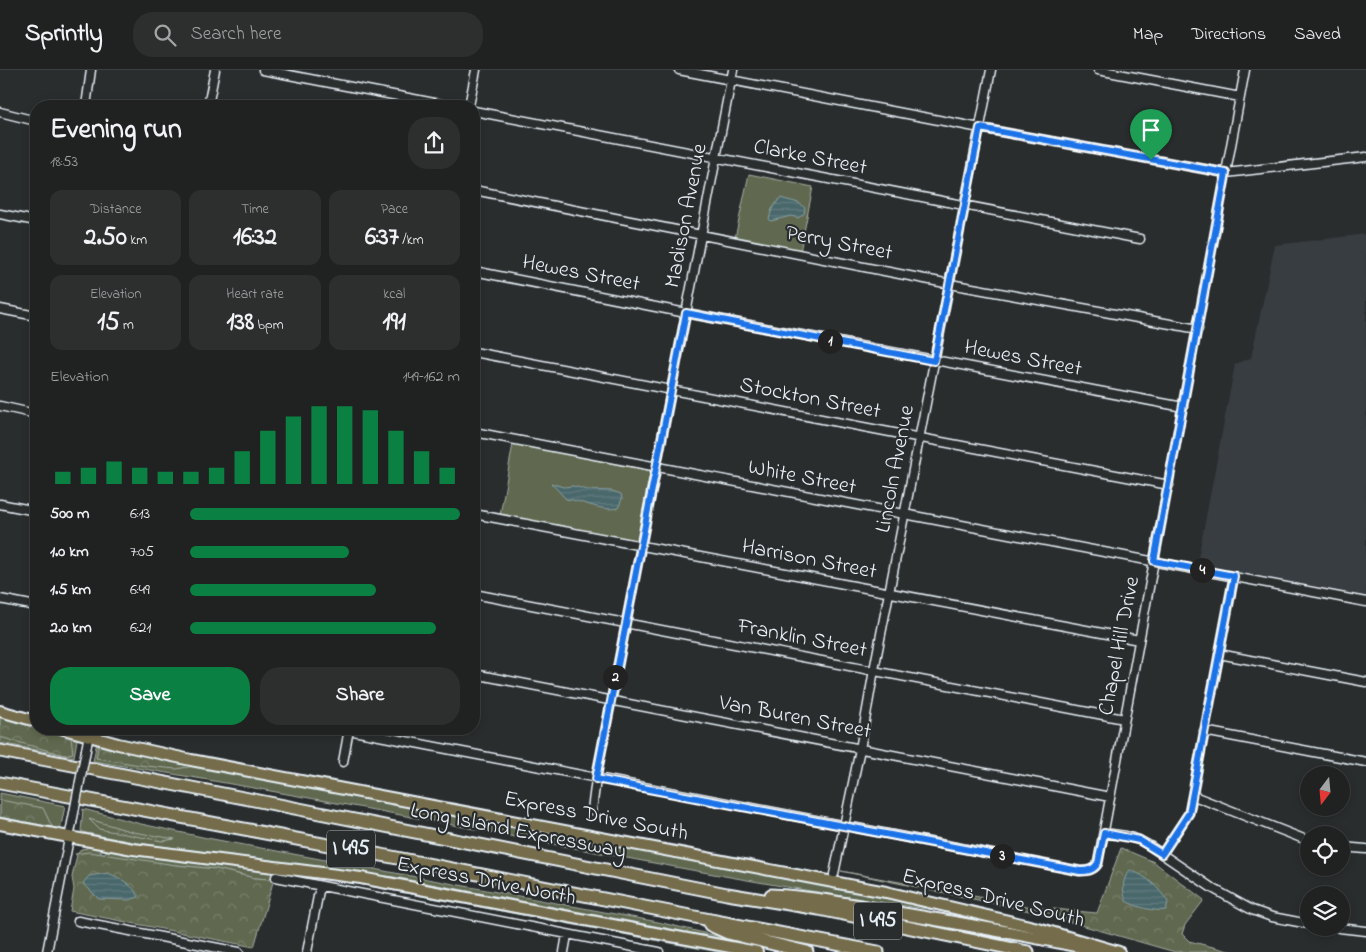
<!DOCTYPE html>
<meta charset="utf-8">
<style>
:root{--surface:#202222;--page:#2d2f2f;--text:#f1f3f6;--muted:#a2a4a5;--line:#3d3f40;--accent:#0b8043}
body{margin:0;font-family:"Indie Flower",sans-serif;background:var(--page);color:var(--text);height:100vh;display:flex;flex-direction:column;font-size:19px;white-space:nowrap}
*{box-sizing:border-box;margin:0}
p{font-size:16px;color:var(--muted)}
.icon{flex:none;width:28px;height:28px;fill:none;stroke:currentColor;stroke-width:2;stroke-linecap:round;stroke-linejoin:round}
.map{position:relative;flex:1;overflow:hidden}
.side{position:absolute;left:30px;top:30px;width:450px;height:635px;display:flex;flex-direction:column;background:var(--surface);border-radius:20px;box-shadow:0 2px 8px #0003,0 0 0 1px var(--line)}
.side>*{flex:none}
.needle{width:32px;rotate:196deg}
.controls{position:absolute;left:1300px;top:696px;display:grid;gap:10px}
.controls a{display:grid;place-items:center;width:50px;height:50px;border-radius:50%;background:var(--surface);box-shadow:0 2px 8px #0003,0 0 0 1px var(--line);font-size:25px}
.pin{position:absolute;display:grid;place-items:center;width:42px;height:42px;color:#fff;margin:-51px -21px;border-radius:50% 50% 50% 0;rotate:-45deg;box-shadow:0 0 5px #0007}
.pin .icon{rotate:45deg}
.km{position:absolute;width:25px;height:25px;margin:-12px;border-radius:50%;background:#222;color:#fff;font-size:14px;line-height:25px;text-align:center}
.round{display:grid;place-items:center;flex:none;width:52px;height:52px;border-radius:20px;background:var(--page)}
.headline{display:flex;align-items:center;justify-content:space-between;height:85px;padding:0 20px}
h1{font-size:28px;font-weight:800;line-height:38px}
.stats{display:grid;grid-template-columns:repeat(3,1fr);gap:8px;height:85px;padding:5px 20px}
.stats div{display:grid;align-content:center;border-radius:12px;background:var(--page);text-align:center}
.stats b{font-size:25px;font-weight:800}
.stats small{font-size:14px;font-weight:400}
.stats p{font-size:14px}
.chart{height:140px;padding:10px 20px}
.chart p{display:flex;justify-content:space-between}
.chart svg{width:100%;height:90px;margin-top:5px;stroke:var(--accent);stroke-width:6}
.cta{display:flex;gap:10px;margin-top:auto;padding:10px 20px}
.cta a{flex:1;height:58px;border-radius:20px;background:var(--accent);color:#fff;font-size:20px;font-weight:800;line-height:58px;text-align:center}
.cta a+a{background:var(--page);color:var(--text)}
ul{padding:0 20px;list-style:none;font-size:16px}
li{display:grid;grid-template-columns:80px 60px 1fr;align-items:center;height:38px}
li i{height:12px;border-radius:6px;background:var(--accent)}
header{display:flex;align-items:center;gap:30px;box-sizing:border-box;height:70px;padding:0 25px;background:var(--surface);border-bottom:1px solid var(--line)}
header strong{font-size:24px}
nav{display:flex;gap:28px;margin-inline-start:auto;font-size:18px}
.search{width:350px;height:45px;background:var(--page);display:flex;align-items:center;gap:12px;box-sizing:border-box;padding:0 18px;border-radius:20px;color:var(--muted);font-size:19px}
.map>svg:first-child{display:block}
.built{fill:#383c42}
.grass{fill:#606950;stroke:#a4ada4}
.forest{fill:url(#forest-crowns);stroke:#a4ada4}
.water{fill:url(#water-rules);stroke:#899ea3}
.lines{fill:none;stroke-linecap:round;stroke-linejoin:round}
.minor-casing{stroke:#e8f1f8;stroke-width:11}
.major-casing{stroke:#e8f1f8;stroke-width:14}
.highway-casing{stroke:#e8f1f8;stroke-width:15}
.minor{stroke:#2a2d2e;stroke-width:8}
.major{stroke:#746c4b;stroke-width:10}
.highway{stroke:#746c4b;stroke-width:11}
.minor-bridge-casing{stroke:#e8f1f8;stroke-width:11;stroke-linecap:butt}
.minor-bridge{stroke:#2a2d2e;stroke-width:8}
.route-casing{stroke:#fff;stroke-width:10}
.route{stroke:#1a73e8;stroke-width:6}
.labels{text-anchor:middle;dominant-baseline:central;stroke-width:4.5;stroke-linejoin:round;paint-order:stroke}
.shield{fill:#2a2d2e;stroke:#afb6bb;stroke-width:1}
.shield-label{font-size:21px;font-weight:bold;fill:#e8f1f8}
.street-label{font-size:22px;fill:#e8f1f8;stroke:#2a2d2e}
</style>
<header>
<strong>Sprintly</strong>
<div class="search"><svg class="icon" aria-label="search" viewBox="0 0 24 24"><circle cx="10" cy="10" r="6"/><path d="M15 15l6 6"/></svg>Search here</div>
<nav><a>Map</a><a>Directions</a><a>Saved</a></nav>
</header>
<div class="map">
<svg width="1366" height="882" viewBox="0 0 1366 882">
<defs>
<pattern id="forest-crowns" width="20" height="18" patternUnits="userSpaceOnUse" patternTransform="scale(1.25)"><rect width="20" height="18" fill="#606950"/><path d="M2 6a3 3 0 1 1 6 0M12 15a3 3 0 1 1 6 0" fill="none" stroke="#777f6a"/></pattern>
<pattern id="water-rules" width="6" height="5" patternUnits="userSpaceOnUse" patternTransform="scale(1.25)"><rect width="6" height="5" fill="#49676b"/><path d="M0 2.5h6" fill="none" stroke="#637d81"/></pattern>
</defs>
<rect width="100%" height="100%" fill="#2a2d2e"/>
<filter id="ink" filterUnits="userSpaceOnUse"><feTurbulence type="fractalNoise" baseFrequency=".02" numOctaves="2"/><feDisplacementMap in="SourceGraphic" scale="10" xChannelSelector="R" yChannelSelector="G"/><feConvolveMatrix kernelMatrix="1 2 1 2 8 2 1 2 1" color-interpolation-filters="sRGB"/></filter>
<g filter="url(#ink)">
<path class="built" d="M1366 164V526L1197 494 1235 294 1251 288 1275 175Z"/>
<path class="grass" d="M749 104 813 117 800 182 735 168Z
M513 374 651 401 637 472 500 445Z
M0 644 36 654V659H53L75 665 77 670 74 687 0 673Z
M97 672 878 823 948 842C808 823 670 796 531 770 386 742 240 714 93 691Z
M0 723 65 736 61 756 60 758H56L0 747Z
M83 739 141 754 207 768 658 852 746 873 394 807 138 773 86 763 81 761Z
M87 776 100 779V782L105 783 107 780 178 791 276 802 269 809 255 808 216 799 77 785 81 779 87 778Z
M347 812 376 815 728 882H718Z"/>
<path class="forest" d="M0 647 71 668 73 683 64 685 0 667Z
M99 673 200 695 176 699 146 696 96 688Z
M0 730 43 738 52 757 0 747Z
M89 749 133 762 175 769 162 771 99 759Z
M1121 778 1154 792 1204 830 1185 855 1182 864 1189 871 1233 882H1175L1039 843 841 801 1032 837 1097 843Z
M89 782 176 795 216 799 255 808 269 809 276 802 254 877 70 841 74 819 72 807 77 785 75 784Z"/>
<path class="water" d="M780 128 799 133 805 138 804 144 798 148 791 146 771 151 769 149 772 139Z
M551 413 563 417 573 416 588 420 612 421 621 424 622 429 618 438C601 442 584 431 566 429Z
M1130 800C1147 806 1158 817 1168 832L1166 840C1155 842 1136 837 1126 831 1122 819 1122 809 1130 800Z
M108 803C122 809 132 814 139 827L129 830 99 829 83 813 89 806Z"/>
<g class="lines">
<defs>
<path id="minor" d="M263 0 450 36
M679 0 980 58 1226 103 1366 87
M1098 0 1240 27
M86 36 91 0
M208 36 215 0
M469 36 476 0
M474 41 1140 169
M0 42 36 51
M474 120 950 214 1198 259
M0 144 36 151
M474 201 686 243 1183 337
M0 239 36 246
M474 282C706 326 937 372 1169 415
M0 336 36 344
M474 362 1366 532
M0 434 36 441
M474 444 1139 570
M474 524 1124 649
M0 529 36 536
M1219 584 1366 612
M474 604 1110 727
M343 659 1080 801C1088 801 1094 800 1098 793L1245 0
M1204 661 1366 692
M86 680 90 659
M343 692 349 659
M1194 726 1309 771
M592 740 596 709 733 0
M1104 763 1126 766 1139 770 1150 776 1212 818 1252 840 1272 847 1309 854
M1341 777 1366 779
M1162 784 1189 743 1234 506
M834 804 860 679 874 600 991 0
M276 807 659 882
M78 851 239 882
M1339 858 1366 861
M47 882 72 753
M307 882 320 816
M564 882 567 865"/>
<path id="major" d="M0 641 36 651
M64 659 118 674 191 690 886 822 1034 857 1119 882
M0 754 133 779 361 808 757 882"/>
<path id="highway" d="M0 681 254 730 727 824 819 839 1028 882
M0 713 392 787 695 847 878 882
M771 825C817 827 864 837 910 845 975 856 1039 867 1104 882
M710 855 728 863 807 882"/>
</defs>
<use href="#minor" class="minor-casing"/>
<use href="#major" class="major-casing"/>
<use href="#highway" class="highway-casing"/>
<use href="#minor" class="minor"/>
<use href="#major" class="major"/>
<use href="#highway" class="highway"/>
<defs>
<path id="minor-bridge" d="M72 753 86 680"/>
</defs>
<use href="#minor-bridge" class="minor-bridge-casing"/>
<use href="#minor-bridge" class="minor-bridge"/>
</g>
</g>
<g class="lines" filter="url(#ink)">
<defs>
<path id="route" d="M980 58 1226 103 1154 491 1234 506 1189 743 1162 784 1139 770 1104 763 1098 793C1094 800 1088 801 1080 801L596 709 686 243 934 291Z"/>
</defs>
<use href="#route" class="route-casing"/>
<use href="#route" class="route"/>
</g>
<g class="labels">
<g class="shield">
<rect x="327" y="760.5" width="48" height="37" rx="4"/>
<rect x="854" y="832.5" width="48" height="37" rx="4"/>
</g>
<g class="shield-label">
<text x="351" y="779">I 495</text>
<text x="878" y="851">I 495</text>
</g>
<g class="street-label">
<text transform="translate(810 88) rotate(11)">Clarke Street</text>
<text transform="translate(687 146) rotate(-79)">Madison Avenue</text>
<text transform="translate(839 174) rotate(11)">Perry Street</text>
<text transform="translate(581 204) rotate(11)">Hewes Street</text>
<text transform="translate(1023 289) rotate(11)">Hewes Street</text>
<text transform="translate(810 329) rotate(11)">Stockton Street</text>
<text transform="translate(896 399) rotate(-79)">Lincoln Avenue</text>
<text transform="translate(802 408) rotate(11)">White Street</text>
<text transform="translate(809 490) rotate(11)">Harrison Street</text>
<text transform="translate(802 569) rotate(11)">Franklin Street</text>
<text transform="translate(1120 576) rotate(-79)">Chapel Hill Drive</text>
<text transform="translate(795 648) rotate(11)">Van Buren Street</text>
<text transform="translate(596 747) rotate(11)">Express Drive South</text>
<text transform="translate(518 762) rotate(11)">Long Island Expressway</text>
<text transform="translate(486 812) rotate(11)">Express Drive North</text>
<text transform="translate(993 829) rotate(14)">Express Drive South</text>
</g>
</g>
</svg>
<div class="controls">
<a><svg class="needle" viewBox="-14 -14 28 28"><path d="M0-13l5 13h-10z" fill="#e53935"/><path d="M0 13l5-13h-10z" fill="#a2a4a5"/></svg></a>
<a><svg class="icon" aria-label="locate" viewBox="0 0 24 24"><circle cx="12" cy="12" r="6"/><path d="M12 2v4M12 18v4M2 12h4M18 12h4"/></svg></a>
<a><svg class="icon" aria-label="layers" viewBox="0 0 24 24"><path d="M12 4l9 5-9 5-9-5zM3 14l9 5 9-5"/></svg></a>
</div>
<div class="pin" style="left:1151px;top:90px;background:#1e9e55"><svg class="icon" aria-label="arrive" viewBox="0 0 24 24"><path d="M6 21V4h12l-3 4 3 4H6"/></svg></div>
<b class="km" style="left:830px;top:271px">1</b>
<b class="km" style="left:615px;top:607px">2</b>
<b class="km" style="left:1002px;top:786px">3</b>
<b class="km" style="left:1202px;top:500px">4</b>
<section class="side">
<div class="headline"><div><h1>Evening run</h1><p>18:53</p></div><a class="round"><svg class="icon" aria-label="share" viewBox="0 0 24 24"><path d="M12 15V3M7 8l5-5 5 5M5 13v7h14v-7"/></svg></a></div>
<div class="stats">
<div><p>Distance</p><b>2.50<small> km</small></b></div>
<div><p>Time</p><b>16:32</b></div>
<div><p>Pace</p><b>6:37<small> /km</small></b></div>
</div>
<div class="stats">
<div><p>Elevation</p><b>15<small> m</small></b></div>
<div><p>Heart rate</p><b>138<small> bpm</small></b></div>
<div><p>kcal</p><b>191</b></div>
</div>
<div class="chart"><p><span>Elevation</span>149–162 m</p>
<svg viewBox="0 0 160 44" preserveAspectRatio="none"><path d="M5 44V38M15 44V36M25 44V33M35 44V36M45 44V38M55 44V38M65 44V36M75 44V28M85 44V18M95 44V11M105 44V6M115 44V6M125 44V8M135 44V18M145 44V28M155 44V36"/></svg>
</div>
<ul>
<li><b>500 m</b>6:13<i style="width:100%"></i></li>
<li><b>1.0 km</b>7:05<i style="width:59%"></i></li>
<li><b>1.5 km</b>6:49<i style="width:69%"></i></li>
<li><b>2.0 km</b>6:21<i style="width:91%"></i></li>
</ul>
<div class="cta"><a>Save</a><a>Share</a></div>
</section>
</div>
